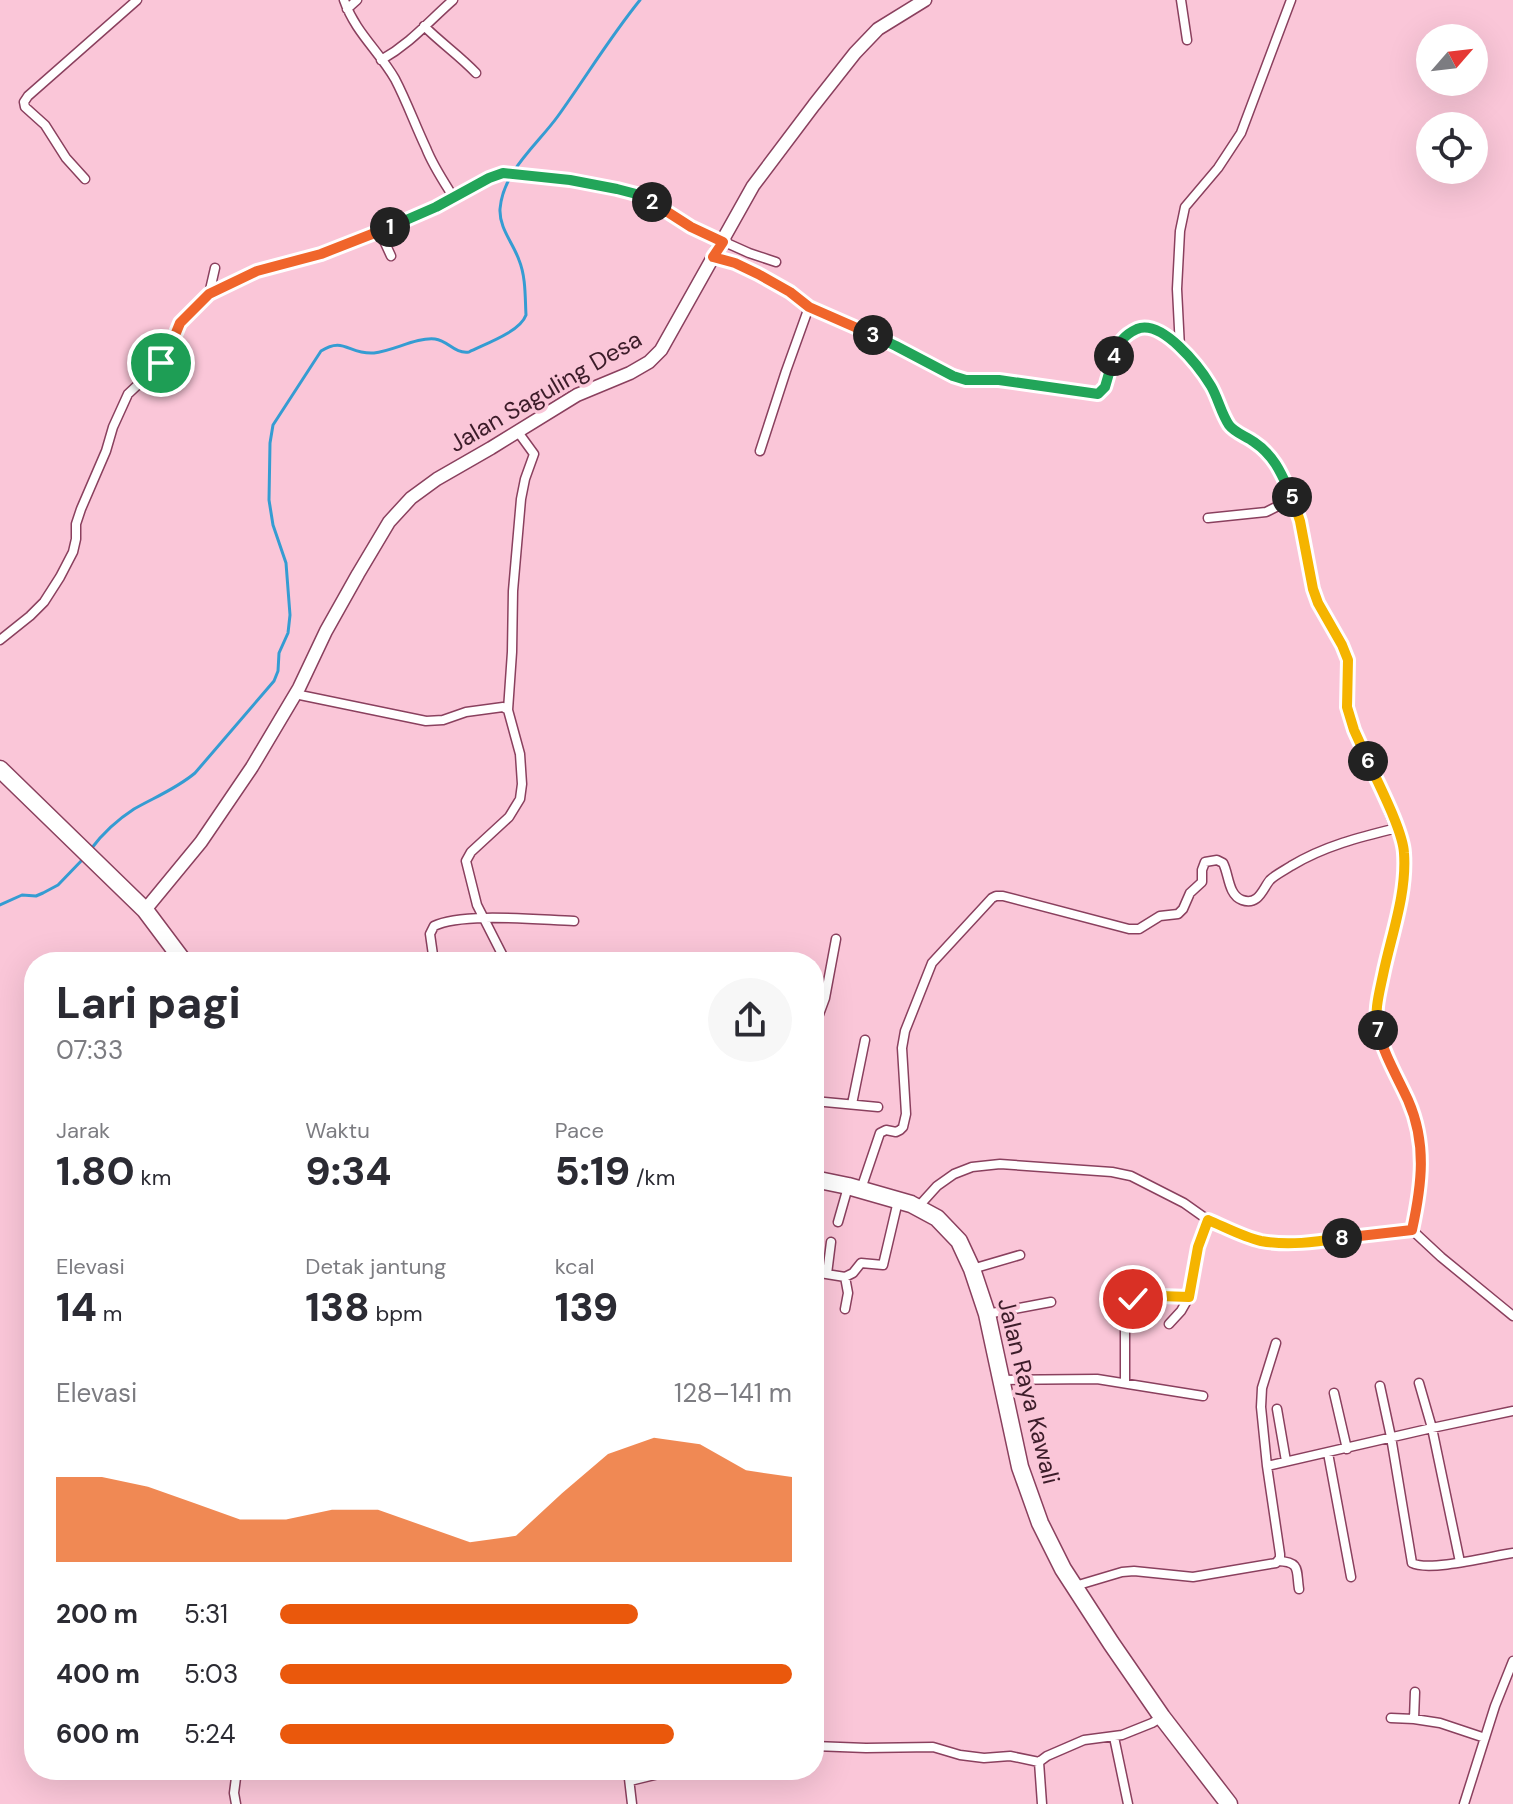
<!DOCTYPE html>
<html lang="id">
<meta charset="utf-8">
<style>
:root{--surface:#fff;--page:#f7f7f7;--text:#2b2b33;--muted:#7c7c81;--accent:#ea580c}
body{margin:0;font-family:"DM Sans",sans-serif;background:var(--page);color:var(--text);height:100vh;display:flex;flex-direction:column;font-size:30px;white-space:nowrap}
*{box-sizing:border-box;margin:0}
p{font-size:26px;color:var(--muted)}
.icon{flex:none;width:44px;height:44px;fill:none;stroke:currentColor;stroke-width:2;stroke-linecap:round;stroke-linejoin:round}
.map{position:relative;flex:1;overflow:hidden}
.panel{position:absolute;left:24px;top:952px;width:800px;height:828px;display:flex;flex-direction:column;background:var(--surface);border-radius:32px;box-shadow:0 8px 32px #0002}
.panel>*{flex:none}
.needle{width:52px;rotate:62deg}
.controls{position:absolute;left:1416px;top:24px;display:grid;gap:16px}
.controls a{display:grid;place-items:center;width:72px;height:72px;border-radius:50%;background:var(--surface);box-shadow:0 8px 32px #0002;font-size:40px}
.pin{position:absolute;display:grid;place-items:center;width:68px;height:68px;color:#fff;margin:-34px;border:4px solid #fff;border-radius:50%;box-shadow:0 2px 8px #0007}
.km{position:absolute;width:40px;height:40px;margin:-20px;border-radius:50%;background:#222;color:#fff;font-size:22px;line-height:40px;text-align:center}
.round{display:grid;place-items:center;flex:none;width:84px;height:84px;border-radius:42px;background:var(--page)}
.summary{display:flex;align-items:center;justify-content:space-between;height:136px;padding:0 32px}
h1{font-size:44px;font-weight:800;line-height:60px}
.stats{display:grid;grid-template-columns:repeat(3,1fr);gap:12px;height:136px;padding:8px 32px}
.stats div{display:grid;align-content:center}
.stats b{font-size:40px;font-weight:800}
.stats small{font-size:22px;font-weight:400}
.stats p{font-size:22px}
.chart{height:224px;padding:16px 32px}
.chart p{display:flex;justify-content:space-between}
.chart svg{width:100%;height:144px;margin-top:8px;fill:var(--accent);opacity:.7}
ul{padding:0 32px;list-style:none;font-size:26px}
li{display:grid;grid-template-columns:128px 96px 1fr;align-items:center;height:60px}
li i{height:20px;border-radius:10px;background:var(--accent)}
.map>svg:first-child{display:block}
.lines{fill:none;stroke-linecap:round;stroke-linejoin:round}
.stream{stroke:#359cd2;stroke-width:3}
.street-casing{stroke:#8a405e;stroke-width:11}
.secondary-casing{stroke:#8a405e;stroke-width:15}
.highway-casing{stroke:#8a405e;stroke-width:19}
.street{stroke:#fff;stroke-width:8}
.secondary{stroke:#fff;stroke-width:12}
.highway{stroke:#fff;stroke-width:16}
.split-1-casing{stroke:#fff;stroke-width:16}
.split-2-casing{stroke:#fff;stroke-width:16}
.split-3-casing{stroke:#fff;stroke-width:16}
.split-4-casing{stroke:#fff;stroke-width:16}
.split-5-casing{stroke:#fff;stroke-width:16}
.split-6-casing{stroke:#fff;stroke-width:16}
.split-7-casing{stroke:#fff;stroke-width:16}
.split-8-casing{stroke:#fff;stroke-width:16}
.split-9-casing{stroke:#fff;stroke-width:16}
.split-1{stroke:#f0652b;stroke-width:10}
.split-2{stroke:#22a559;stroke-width:10}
.split-3{stroke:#f0652b;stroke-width:10}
.split-4{stroke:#22a559;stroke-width:10}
.split-5{stroke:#22a559;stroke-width:10}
.split-6{stroke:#f5b400;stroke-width:10}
.split-7{stroke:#f5b400;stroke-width:10}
.split-8{stroke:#f0652b;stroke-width:10}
.split-9{stroke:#f5b400;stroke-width:10}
.labels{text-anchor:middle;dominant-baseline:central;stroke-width:7;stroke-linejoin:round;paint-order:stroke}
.street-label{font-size:24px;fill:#3c1c29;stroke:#fac6d8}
</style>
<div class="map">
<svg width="1513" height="1804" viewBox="0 0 1513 1804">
<rect width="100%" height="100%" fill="#fac6d8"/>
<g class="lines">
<path class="stream" d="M91 849C103 833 117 820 134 809 155 797 176 789 195 773L274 681 278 671 279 653 288 633 290 615 286 563 273 525 269 500 270 443 273 425 321 351C344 336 349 355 374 353 393 351 417 337 435 339 449 341 454 354 469 352 485 344 520 332 526 315 525 298 526 277 519 260 513 243 499 228 500 209 503 171 538 144 558 116 586 77 610 37 640 0
M0 905 22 895 36 896 43 893 58 885 84 858"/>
<defs>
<path id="street" d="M344 0C355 32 379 51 395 79 407 102 415 125 426 148 433 166 444 182 454 198
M1181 0 1187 40
M347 9 357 0
M424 26C441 43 460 56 476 73
M381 60C411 43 428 22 453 0
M85 179 66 158 45 125 25 107 24 102 28 96 137 0
M380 232 391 256
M713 257 735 263 758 274 790 292 809 307 896 346 953 376 966 380 983 381 999 380 1098 394 1105 387 1117 346 1122 338 1133 331 1145 327 1153 328 1164 334 1201 371 1212 388 1231 428 1270 455 1281 472 1300 521 1313 589 1318 603 1342 645 1348 660 1347 707 1354 730 1375 776 1404 850V875L1400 900 1376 1006C1378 1057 1407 1084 1419 1130 1426 1161 1419 1199 1412 1230L1313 1242 1282 1244 1259 1240 1208 1220 1184 1203 1131 1176 1112 1172 1000 1164 972 1167 954 1174 937 1186 918 1207
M209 294 215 268
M1180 348 1177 289 1180 231 1185 207 1218 168 1241 133 1291 0
M760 451 786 371 809 307
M1208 518 1266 512 1292 499
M0 640 30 616 44 602 60 577 73 552 76 539V524L81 509 106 451 113 427 128 394 161 363 169 350 180 323 209 294 222 286 257 271 321 254 380 232 436 207 489 178 503 173 570 180 640 195 691 227 749 253 776 262
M295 694 426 721 443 720 466 712 503 707 508 710
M434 962 430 934 434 926C461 912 540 920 574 921
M506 962 477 905 466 861 471 852 509 817 520 799 522 784 520 754 508 710 512 652 513 591 521 499 525 479 534 454 518 432
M814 1028 825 998 836 939
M814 1101 878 1107
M852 1104 865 1040
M861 1189 880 1133 886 1130 896 1132 900 1130 903 1127 906 1114 902 1048 905 1031 932 963 992 898 996 896H1003L1129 929H1139L1160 916 1178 914 1183 909 1190 893 1202 882V870L1205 862 1217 860 1223 863C1229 874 1228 895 1242 900 1259 906 1263 888 1270 880 1275 875 1285 870 1291 866 1324 846 1360 837 1397 828
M838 1222 848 1187
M1412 1230 1441 1257 1513 1316
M972 1269 1020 1255
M814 1272 845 1277 853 1273 861 1263 883 1265 898 1201
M827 1274 831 1242
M845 1309 848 1293 845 1277
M987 1314 1051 1302
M1169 1324 1181 1311 1189 1297 1198 1247 1208 1220
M1001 1380 1097 1379 1203 1396
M1125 1383V1313L1127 1303 1140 1297H1189
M1419 1383 1432 1428 1460 1562
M1380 1386 1391 1437 1412 1563C1429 1572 1492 1556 1513 1553
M1334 1393 1347 1449
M1277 1409 1286 1461
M1328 1453 1351 1577
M1267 1466 1261 1407 1262 1388 1276 1343
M1278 1561C1301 1562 1296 1570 1299 1589
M1075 1586 1122 1572 1134 1571 1193 1577 1276 1563 1280 1558V1554L1267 1466 1432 1428 1513 1411
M1391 1718 1414 1719 1440 1723 1485 1738
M1414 1719 1415 1692
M1114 1737 1128 1804
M814 1746 866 1748 933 1747 960 1755 984 1758 1010 1756 1039 1762
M628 1770 632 1804
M630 1781 675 1770
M236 1804 234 1793 237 1770
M1042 1804 1039 1762 1047 1756 1084 1740 1122 1735 1152 1723 1162 1717
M1464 1804 1495 1706 1513 1661"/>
<path id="secondary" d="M145 910 201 842 252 767 299 688 326 631 358 574 389 522 411 498 437 479 491 448 577 395 630 373 649 362 661 350 753 186 814 105 855 53 878 29 925 0"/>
<path id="highway" d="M0 769 145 910 184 962
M814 1179 848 1186 911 1204 937 1218 959 1241 972 1269 987 1314 1020 1467 1040 1523 1063 1569 1111 1643 1162 1717 1229 1804"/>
</defs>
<use href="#street" class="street-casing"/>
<use href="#secondary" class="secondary-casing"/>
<use href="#highway" class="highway-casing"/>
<use href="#street" class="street"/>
<use href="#secondary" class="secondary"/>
<use href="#highway" class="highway"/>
</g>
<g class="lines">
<defs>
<path id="split-1" d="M161 363 169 350 180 323 209 294 257 271 321 254 390 227"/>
<path id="split-2" d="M390 227 436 207 489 178 503 173 570 180 617 189 640 195 652 202"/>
<path id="split-3" d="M652 202 691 227 723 242 713 257 735 263 758 274 790 292 809 307 873 335"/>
<path id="split-4" d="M873 335 896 346 953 376 966 380H999L1098 394 1105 387 1114 356"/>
<path id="split-5" d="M1114 356C1118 343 1124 335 1137 329 1162 319 1199 366 1211 386 1218 398 1221 413 1229 425 1235 433 1246 436 1254 442 1275 456 1282 475 1292 497"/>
<path id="split-6" d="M1292 497 1300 521 1313 589 1318 603 1342 645 1348 660 1347 707 1354 730 1368 761"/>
<path id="split-7" d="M1368 761C1378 783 1403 831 1404 853 1407 894 1391 936 1383 975 1379 994 1374 1011 1378 1030"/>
<path id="split-8" d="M1342 1238 1412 1230C1422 1184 1427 1143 1408 1100 1397 1076 1384 1055 1378 1030"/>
<path id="split-9" d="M1133 1299 1160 1296 1189 1297 1198 1247 1208 1220C1225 1227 1243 1237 1261 1241 1288 1246 1315 1242 1342 1238"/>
</defs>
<use href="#split-1" class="split-1-casing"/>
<use href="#split-2" class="split-2-casing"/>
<use href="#split-3" class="split-3-casing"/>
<use href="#split-4" class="split-4-casing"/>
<use href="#split-5" class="split-5-casing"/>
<use href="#split-6" class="split-6-casing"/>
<use href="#split-7" class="split-7-casing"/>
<use href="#split-8" class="split-8-casing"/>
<use href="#split-9" class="split-9-casing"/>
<use href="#split-1" class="split-1"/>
<use href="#split-2" class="split-2"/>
<use href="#split-3" class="split-3"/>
<use href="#split-4" class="split-4"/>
<use href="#split-5" class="split-5"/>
<use href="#split-6" class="split-6"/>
<use href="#split-7" class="split-7"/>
<use href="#split-8" class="split-8"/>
<use href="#split-9" class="split-9"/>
</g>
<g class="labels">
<g class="street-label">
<text transform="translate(545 391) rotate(-30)">Jalan Saguling Desa</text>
<text transform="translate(1029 1391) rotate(76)">Jalan Raya Kawali</text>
</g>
</g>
</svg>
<div class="controls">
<a><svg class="needle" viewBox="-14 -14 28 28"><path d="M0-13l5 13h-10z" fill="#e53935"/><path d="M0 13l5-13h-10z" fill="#7c7c81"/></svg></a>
<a><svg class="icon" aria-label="locate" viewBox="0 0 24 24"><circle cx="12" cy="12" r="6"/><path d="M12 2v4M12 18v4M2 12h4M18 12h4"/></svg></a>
</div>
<div class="pin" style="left:161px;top:363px;background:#1e9e55"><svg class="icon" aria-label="arrive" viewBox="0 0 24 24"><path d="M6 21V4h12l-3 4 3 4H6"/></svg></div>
<div class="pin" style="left:1133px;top:1299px;background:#d93025"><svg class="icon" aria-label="check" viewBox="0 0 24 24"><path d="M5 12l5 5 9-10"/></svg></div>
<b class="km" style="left:390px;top:227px">1</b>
<b class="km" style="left:652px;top:202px">2</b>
<b class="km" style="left:873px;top:335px">3</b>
<b class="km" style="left:1114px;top:356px">4</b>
<b class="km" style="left:1292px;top:497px">5</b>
<b class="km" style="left:1368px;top:761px">6</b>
<b class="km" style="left:1378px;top:1030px">7</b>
<b class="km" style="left:1342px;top:1238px">8</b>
<section class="panel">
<div class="summary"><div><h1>Lari pagi</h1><p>07:33</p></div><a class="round"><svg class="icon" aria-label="share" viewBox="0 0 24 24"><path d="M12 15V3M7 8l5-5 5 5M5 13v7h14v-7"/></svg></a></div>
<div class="stats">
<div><p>Jarak</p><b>1.80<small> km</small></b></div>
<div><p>Waktu</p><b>9:34</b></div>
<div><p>Pace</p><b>5:19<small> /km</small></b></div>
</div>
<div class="stats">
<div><p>Elevasi</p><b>14<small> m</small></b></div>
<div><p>Detak jantung</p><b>138<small> bpm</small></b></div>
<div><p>kcal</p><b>139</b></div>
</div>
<div class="chart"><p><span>Elevasi</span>128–141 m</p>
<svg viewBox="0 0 160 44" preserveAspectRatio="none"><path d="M0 44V18L10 18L20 21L30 26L40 31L50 31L60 28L70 28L80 33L90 38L100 36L110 23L120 11L130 6L140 8L150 16L160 18V44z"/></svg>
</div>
<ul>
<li><b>200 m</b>5:31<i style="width:70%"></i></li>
<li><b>400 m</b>5:03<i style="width:100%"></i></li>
<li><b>600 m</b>5:24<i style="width:77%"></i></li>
</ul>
</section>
</div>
